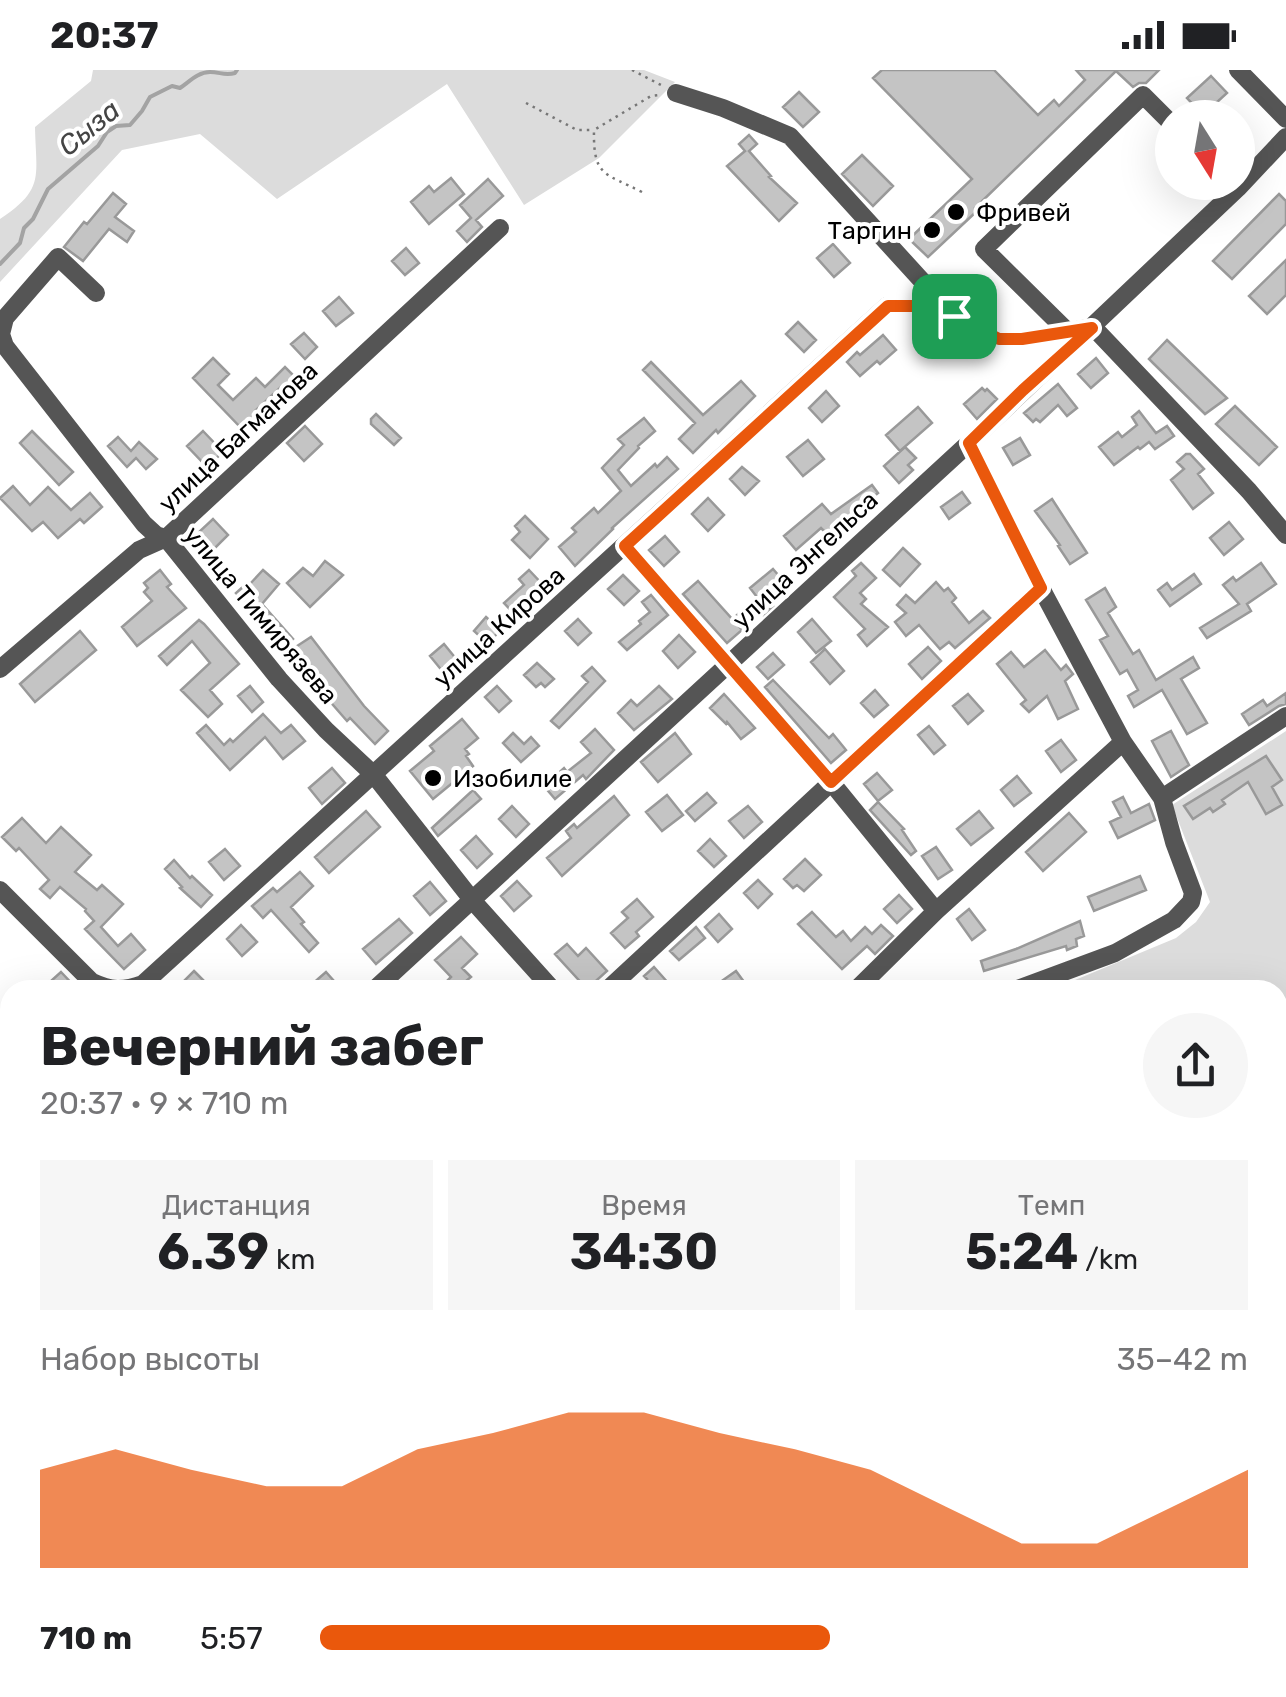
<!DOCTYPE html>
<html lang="ru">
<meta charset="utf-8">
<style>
:root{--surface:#fff;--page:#f6f6f6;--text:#202124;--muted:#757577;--accent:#ea580c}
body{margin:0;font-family:Rubik,sans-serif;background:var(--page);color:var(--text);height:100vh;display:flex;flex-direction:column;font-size:38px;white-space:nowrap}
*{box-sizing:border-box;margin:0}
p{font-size:32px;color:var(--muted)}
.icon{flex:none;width:55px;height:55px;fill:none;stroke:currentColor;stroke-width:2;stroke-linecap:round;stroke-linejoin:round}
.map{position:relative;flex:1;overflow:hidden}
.sheet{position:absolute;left:0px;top:910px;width:1288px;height:718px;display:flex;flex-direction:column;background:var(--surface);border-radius:30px 30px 0 0;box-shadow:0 10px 40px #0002}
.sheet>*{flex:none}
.needle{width:65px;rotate:169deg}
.tools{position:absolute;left:1155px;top:30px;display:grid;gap:20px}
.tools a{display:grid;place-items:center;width:100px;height:100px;border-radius:50%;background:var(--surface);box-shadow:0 10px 40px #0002;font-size:50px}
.pin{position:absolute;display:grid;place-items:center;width:85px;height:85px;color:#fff;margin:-42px;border-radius:20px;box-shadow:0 5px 15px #0006}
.round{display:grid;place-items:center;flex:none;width:105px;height:105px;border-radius:52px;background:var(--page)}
.summary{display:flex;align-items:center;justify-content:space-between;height:170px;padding:0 40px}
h1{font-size:55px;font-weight:700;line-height:75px}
.figures{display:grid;grid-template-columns:repeat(3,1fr);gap:15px;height:170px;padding:10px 40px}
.figures div{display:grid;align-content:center;border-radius:0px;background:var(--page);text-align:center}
.figures b{font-size:50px;font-weight:700}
.figures small{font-size:28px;font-weight:400}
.figures p{font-size:28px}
.chart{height:280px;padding:20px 40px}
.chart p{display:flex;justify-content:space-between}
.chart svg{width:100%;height:180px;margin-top:10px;fill:var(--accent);opacity:.7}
ul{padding:0 40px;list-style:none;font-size:32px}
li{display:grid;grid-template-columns:160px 120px 1fr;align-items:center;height:75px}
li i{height:25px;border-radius:12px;background:var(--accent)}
.status{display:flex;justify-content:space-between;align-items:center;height:70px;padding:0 50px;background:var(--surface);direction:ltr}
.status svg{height:28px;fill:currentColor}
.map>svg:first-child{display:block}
.green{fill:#dcdcdc}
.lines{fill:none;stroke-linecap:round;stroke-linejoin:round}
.stream{stroke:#a3a3a3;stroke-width:4}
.building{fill:#c4c4c4;stroke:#999;stroke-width:2.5}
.path{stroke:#777;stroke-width:2.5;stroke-dasharray:2.5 5;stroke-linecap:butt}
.minor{stroke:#555;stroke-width:18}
.route-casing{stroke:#fff;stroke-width:20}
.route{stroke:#ea580c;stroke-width:12}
.poi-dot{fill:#000;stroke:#fff;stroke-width:4}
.labels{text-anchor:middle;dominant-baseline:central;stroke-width:8;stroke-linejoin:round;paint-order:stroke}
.poi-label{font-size:25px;fill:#000;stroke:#fff;text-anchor:start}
.street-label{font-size:25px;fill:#000;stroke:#fff}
.water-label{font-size:28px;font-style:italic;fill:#444;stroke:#fff}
</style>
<div class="status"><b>20:37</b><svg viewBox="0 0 49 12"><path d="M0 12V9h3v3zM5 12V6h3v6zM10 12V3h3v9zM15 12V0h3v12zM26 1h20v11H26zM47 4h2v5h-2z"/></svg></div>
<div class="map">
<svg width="1286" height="1627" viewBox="0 0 1286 1627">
<rect width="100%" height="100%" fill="#fff"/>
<path class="green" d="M93 0H644L675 12 599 88 524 135 447 14 277 129 200 64 122 80 0 212V149C45 119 36 107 35 57L91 11Z
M1286 661V1627H721V1618H1278V920H1051L1176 868 1196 852 1210 832 1172 735Z"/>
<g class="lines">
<path class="stream" d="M0 194 20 173 24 158 33 149 48 119 98 76 107 62 116 56 130 55 142 41 150 27 172 16 180 18C189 12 198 2 210 2 220 2 225 6 235 3L237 0"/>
</g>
<path class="building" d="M882 0H994L1038 45 1054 30 1059 36 1085 10 1076 0H1159L1146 13H1139L1133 17 1116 1 975 138 977 141 928 187 909 169 972 109 873 8Z
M1211 6 1227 23 1203 45 1187 28Z
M799 22 819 42 803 57 783 37Z
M749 65 757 74 749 81 771 106 769 107 797 133 779 151 727 96 745 81 739 74Z
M862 85 893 116 873 136 842 104Z
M451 108 464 124 429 154 411 132 429 116 434 122Z
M488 109 503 126 476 150 482 157 467 172 457 161 471 148 460 135Z
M113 123 126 134 115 147 134 161 127 172 109 159 83 191 64 177 84 152 87 154Z
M1279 124 1286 131V154L1232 209 1213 191Z
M833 174 850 193 834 207 817 188Z
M406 178 419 193 405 205 392 191Z
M1286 190V225L1267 244 1249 226Z
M339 227 353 243 336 256 323 241Z
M798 252 816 270 804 282 786 264Z
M304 263 317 277 305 289 291 274Z
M883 265 896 280 880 294 877 291 860 306 847 292 857 282 860 285Z
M1167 270 1227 328 1205 344 1153 293 1149 289Z
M213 288 229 304 218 315 233 330 256 308 265 317 285 297 296 308 285 319 282 316 256 340 261 345 244 361 193 308Z
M1096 288 1108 303 1091 318 1078 304Z
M651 292 703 345 741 311 755 326 718 363 716 360 693 383 679 369 695 353 643 300Z
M1058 314 1077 338 1067 346 1058 335 1040 352 1036 349 1033 352 1024 343Z
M982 318 985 321 987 319 997 329 977 349 964 334Z
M826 321 839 336 822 352 809 338Z
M1235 336 1277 377 1259 395 1216 354Z
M918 337 932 353 900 381 886 365Z
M1139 341 1156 363 1167 356 1174 366 1155 379 1149 372 1140 379 1138 377 1114 395 1099 377 1118 362 1122 367 1137 355 1132 347Z
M376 344 401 368 394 375 371 354V349Z
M644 348 655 361 638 376 639 378 618 400 631 416 655 394 657 397 667 387 678 399 612 458 613 459 575 496 559 477 576 462 572 458 594 438 598 443 621 421 602 398 624 375 618 369Z
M305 356 322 374 304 391 287 373Z
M32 361 73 402 59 415 20 373Z
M203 361 223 382 207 397 187 376Z
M118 367 131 381 139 372 157 389 146 399 136 388 127 397 108 376Z
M1020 368 1030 385 1013 395 1003 378Z
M808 370 824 389 803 406 787 387Z
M905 377 916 388 908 395 913 400 899 413 884 396Z
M1186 384H1190L1204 399 1198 404 1213 423 1193 439 1171 410 1184 399 1177 392Z
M742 397 759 411 745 425 730 409Z
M872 415 878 423 862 436 866 441 845 457 840 450 826 463 821 458 796 480 784 466 822 434 831 444Z
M13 416 30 435 48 417 71 440 90 423 102 437 84 453 80 449 58 468 43 452 32 461 0 428Z
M962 422 970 433 949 449 941 437Z
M708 428 724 445 708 461 692 444Z
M1052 429 1087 483 1070 494 1058 476 1060 475 1035 441Z
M525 446 548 469 530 488 512 470 520 462 515 456Z
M213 449 228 465 214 479 199 462Z
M1229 452 1243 469 1224 485 1210 468Z
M665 466 679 482 664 496 649 480Z
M903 478 920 494 900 516 883 500Z
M325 491 343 505 310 537 287 513 303 498 313 506Z
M861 493 876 508 860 523 866 529 861 534 888 557 867 576 858 565 865 559 834 527 856 506 852 501Z
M1261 493 1276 514 1247 534 1251 541 1207 568 1200 558 1239 534 1223 515 1233 507 1236 511Z
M773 499 787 515 768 531 773 536 763 545 758 539 744 552 737 545 757 527 750 518Z
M160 500 171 514 167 517 186 538 137 576 122 557 152 531 144 522 148 518 144 513Z
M263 500 279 514 262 534 293 569 282 579 254 542 236 523 247 513 249 515Z
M529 500 544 516 523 535 526 539 517 547 504 533 524 515 519 509Z
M1194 504 1201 514 1170 536 1158 520 1167 513 1172 520Z
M623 505 639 521 624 535 608 519Z
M698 511 742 560 727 573 683 524Z
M936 512 944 521 948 518 956 528 952 532 969 553 983 541 990 548 955 578 949 572 940 579 919 555 906 566 895 552 906 543 897 535 906 525 915 533Z
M1105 518 1116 537 1108 543 1133 584 1139 580 1156 610 1193 587 1199 598 1181 609 1207 653 1187 664 1162 620 1134 637 1128 626 1138 620 1127 600 1120 604 1100 570 1108 566 1086 530Z
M651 525 668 545 627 580 619 572 641 554 639 551 650 542 642 532Z
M486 547 500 560 488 574 474 561Z
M578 549 591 563 578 575 565 561Z
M812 549 831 571 816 583 798 562Z
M199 550 204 554 239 594 210 620 222 634 208 647 181 620 210 593 192 571 167 595 159 586Z
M80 561 96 580 35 632 20 614Z
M679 565 695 582 678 598 663 581Z
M311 567 364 636 388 661 375 674 350 648 347 651 327 628 331 624 305 595 294 578Z
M444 574 462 596 448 608 430 586Z
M928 577 941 591 922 609 909 594Z
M825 579 844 601 830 614 811 592Z
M1045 580 1061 600 1066 595 1073 604 1065 611 1078 639 1058 649 1047 626 1029 642 1021 634 1026 630 997 594 1011 582 1024 597Z
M773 583 784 595 768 609 757 597Z
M537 593 554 609 545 617 541 613 536 617 524 605Z
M592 597 605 611 559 658 551 651 588 612 582 606Z
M773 610 829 668 833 664 846 680 831 693 765 617Z
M250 616 263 632 252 642 238 626Z
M497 616 511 631 499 642 485 627Z
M659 616 672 629 634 660 618 643 631 630 637 636Z
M875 620 888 635 874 647 861 633Z
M1286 623V634L1279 636 1249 655 1242 644 1263 630 1267 636Z
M724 624 755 658 741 669 727 652 726 654 710 638Z
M968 624 983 641 968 654 953 636Z
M263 644 281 663 291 655 305 671 283 689 265 667 230 700 197 663 206 655 224 675 230 669 233 672Z
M462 649 478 668 465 679 469 684 466 686 473 696 433 729 410 701 434 681 430 676Z
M929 656 945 675 934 684 918 665Z
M595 659 614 680 586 709 583 705 555 729 544 716 564 698 567 702 591 683 581 672Z
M1171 661 1189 695 1171 707 1152 671Z
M513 663 524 674 531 667 539 676 521 692 503 673Z
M675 663 691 684 658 712 641 692Z
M1061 670 1076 690 1061 702 1046 681Z
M1266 686 1282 710 1272 717 1282 735 1266 744 1248 712 1222 730 1225 734 1213 742 1210 738 1193 749 1184 736Z
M332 698 345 713 322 734 309 718Z
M877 703 892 720 878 731 864 714Z
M1017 706 1031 723 1014 736 1001 720Z
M473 720 481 729 438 766 432 758Z
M707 723 716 733 695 751 686 741Z
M667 725 683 745 662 761 646 742Z
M614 726 629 745 562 806 547 788 571 768 566 761 574 754 577 758Z
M1123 727 1131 743 1149 734 1155 750 1118 768 1110 752 1121 747 1113 732Z
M878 732 904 759 902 760 916 781 911 785 870 740Z
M512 736 529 754 516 767 499 749Z
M748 736 762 752 744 768 729 751Z
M366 741 380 757 329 803 315 787Z
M979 741 993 758 971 775 957 759Z
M1069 743 1086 762 1043 801 1026 782Z
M22 748 46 773 61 757 91 785 75 802 97 820 102 815 123 834 101 857 118 876 131 864 145 880 124 899 85 859 94 851 85 841 86 839 60 817 50 828 40 819 49 810 19 778 16 781 2 767Z
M476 766 492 784 477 798 461 780Z
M710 769 726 786 714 797 698 781Z
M936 777 952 800 938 809 922 786Z
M225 779 240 796 224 810 209 792Z
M805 789 821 805 804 821 797 815 793 818 784 809Z
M174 790 190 808 192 806 212 825 201 837 180 818 182 817 165 799Z
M300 802 313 816 291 837 304 852 301 854 318 873 309 882 271 840 263 848 252 836 273 818 277 822Z
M1140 806 1146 820 1094 841 1088 827Z
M758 810 772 824 758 838 744 823Z
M517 811 531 826 514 841 501 826Z
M430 812 446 831 430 845 414 826Z
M899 825 912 839 897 853 884 839Z
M637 829 653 847 636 862 639 866 625 878 611 863 628 848 622 842Z
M969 839 985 860 972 870 957 849Z
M812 842 836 867 843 861 851 871 865 857 872 864 881 855 893 866 875 884 867 876 842 899 798 854Z
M719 844 732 859 718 872 705 857Z
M399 849 412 863 376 894 363 879Z
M1080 851 1084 866 1076 869 1077 876 1067 880 1066 876 984 901 981 891 1016 879Z
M241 855 257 872 242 886 227 869Z
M696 857 705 868 679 890 670 881Z
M461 867 477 884 462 898 471 907 455 920 447 911 451 907 435 890Z
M567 874 578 886 586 878 607 901 587 919 555 884Z
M654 897 670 915 664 920H637L647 909 644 906Z
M194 901 213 920H187L181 914Z
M736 901 750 920H709Z
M61 902 78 920H41Z
M326 902 342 920H306L318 909Z"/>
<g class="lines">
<path class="path" d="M632 0 661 15
M526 33 577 60H592
M642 122C605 103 593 107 594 60L651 26 659 25"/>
<path class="minor" d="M1238 0 1286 49
M676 23 723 38 790 66 954 246
M96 223 58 187 5 248 1 264 5 276 144 454 156 465 166 468 279 609 326 660 374 705 473 831 553 920
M1067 261 984 179 1143 25 1172 54
M969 373 1041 518 1123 672 1162 728 1174 772 1193 823 1191 832 1174 850 1115 883 1015 920
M625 476 831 712 936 841
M0 599 139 480 166 468 500 158
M1162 728 1286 646
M0 820 92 912C111 921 123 921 143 914L887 236H919L954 246 999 269H1023L1093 257 1249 421 1286 465
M374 920 969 373 1238 118 1286 67
M607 920 1041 518
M856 920 936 841 1123 672
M0 1392 10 1379
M308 1618 318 1627
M400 1618 404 1627
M122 1627 130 1618
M592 1627 598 1618"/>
</g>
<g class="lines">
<defs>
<path id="route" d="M888 236H918L954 246 999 269H1022L1092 258 1023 320 969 373 1041 518 831 712 625 476Z"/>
</defs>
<use href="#route" class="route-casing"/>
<use href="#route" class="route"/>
</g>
<g class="poi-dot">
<circle cx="956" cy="142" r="10"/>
<circle cx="932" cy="160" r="10"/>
<circle cx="433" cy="708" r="10"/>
</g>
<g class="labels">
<g class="poi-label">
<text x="976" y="142">Фривей</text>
<text x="912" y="160" text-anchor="end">Таргин</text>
<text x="453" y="708">Изобилие</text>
</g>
<g class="street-label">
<text transform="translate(238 367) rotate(-43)">улица Багманова</text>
<text transform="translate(805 490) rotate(-43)">улица Энгельса</text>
<text transform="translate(261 545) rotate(50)">улица Тимирязева</text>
<text transform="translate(499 557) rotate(-42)">улица Кирова</text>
</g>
<g class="water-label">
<text transform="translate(89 58) rotate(-39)">Сыза</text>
</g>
</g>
</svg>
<div class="tools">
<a><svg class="needle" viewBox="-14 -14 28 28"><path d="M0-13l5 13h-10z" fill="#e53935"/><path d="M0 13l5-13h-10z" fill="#757577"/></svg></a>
</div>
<div class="pin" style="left:954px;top:246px;background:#1e9e55"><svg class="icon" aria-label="arrive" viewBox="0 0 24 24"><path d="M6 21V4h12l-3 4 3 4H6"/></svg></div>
<section class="sheet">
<div class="summary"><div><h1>Вечерний забег</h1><p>20:37 · 9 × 710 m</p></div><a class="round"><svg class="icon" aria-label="share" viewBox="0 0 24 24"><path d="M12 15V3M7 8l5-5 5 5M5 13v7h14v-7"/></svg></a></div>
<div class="figures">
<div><p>Дистанция</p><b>6.39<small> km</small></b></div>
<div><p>Время</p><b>34:30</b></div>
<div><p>Темп</p><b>5:24<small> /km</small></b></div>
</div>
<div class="chart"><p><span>Набор высоты</span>35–42 m</p>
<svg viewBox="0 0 160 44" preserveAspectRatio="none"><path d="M0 44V20L10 15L20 20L30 24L40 24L50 15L60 11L70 6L80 6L90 11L100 15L110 20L120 29L130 38L140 38L150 29L160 20V44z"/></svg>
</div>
<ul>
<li><b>710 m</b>5:57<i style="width:55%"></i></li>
</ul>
</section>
</div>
